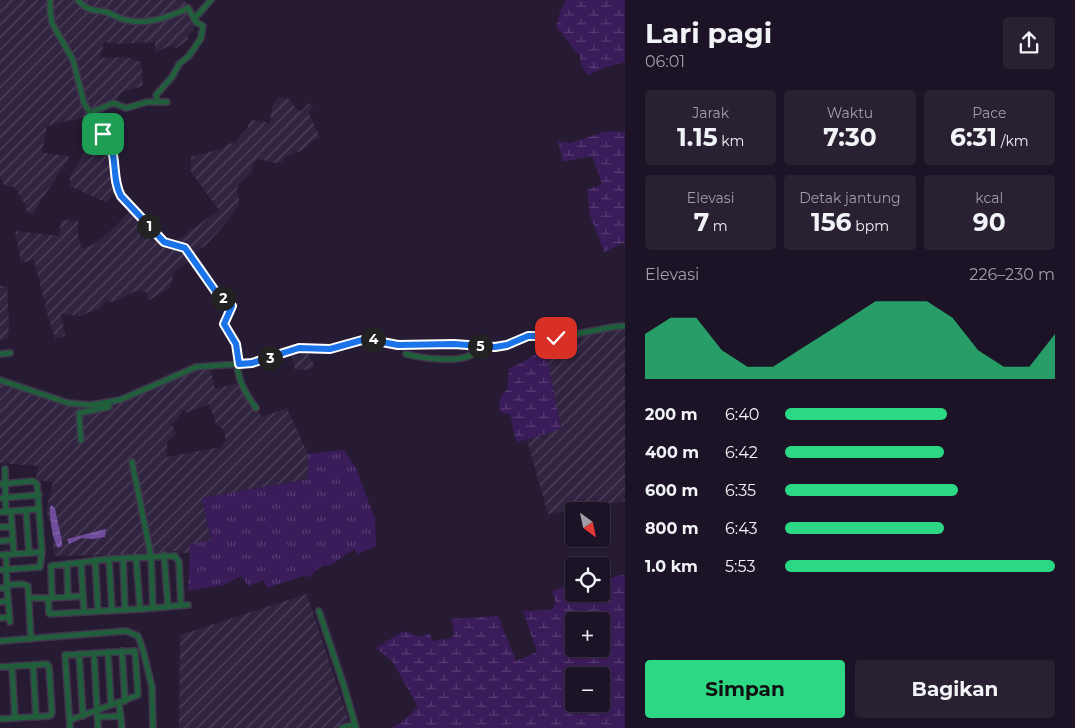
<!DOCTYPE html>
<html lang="id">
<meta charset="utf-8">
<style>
:root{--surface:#1c1426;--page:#292132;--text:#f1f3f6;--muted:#a09ea7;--line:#3a3343;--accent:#2cd884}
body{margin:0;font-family:Montserrat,sans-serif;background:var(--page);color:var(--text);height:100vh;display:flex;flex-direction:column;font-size:19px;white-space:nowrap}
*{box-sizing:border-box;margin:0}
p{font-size:16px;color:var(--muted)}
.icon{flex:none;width:28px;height:28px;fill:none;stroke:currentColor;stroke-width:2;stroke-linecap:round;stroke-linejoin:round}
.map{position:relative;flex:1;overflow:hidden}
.side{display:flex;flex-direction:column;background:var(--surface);width:450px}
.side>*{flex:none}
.needle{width:32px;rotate:147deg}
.fabs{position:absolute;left:565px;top:502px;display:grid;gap:10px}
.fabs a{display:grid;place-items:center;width:45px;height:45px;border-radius:5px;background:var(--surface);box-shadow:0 1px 4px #0004,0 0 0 1px var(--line);font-size:25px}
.pin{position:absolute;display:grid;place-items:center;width:42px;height:42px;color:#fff;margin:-21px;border-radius:10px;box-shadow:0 2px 8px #0006}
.km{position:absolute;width:25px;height:25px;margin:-12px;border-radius:50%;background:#222;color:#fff;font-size:14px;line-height:25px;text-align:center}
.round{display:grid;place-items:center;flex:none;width:52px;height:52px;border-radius:5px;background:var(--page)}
.summary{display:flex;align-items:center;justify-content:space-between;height:85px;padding:0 20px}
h1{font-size:28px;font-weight:700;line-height:38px}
.stats{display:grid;grid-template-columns:repeat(3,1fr);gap:8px;height:85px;padding:5px 20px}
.stats div{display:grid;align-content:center;border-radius:5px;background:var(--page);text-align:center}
.stats b{font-size:25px;font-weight:700}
.stats small{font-size:14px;font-weight:400}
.stats p{font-size:14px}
.chart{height:140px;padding:10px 20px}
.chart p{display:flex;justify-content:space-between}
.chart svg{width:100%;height:90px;margin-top:5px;fill:var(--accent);opacity:.7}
.cta{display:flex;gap:10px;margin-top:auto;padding:10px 20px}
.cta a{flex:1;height:58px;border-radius:5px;background:var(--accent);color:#111;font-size:20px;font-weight:700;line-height:58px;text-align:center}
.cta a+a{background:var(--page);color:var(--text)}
ul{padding:0 20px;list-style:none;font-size:16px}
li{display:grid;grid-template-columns:80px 60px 1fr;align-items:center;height:38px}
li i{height:12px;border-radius:6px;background:var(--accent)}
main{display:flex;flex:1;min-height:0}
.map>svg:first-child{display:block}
.industrial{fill:url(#industrial-furrows);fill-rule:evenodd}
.grass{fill:url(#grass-tufts)}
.wetland{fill:url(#wetland-marsh);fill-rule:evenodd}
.water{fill:url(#water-waves)}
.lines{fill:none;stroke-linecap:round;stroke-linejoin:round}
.minor-casing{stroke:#3f354c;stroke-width:8}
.minor{stroke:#215f3c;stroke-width:5}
.route-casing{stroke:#fff;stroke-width:10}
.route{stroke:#1a73e8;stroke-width:6}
</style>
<main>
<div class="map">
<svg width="625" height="728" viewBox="0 0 625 728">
<defs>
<pattern id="industrial-furrows" width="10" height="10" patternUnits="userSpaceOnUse" patternTransform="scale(1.25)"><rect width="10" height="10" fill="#312441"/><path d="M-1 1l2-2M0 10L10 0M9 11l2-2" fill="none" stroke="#4e435c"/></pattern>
<pattern id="grass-tufts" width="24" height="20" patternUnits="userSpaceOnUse" patternTransform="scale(1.25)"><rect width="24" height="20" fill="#3b1c5b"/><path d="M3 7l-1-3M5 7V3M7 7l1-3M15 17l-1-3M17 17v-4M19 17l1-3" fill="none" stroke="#573c72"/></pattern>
<pattern id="wetland-marsh" width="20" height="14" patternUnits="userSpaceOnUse" patternTransform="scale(1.25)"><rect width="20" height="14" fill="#3b1c5b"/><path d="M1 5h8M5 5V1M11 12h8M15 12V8" fill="none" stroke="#573c72"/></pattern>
<pattern id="water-waves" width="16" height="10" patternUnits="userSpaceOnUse" patternTransform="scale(1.25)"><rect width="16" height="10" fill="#714c9d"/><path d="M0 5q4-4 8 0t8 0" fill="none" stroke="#8565aa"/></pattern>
</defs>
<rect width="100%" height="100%" fill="#261b33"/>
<path class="industrial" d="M0 0H184L196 19 193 31 187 36 189 39 175 49 173 45 155 52V42L118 44 104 42 100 58 126 57 141 62 143 86 122 92 116 100 92 110 89 116 47 126 42 152 70 157 40 202 33 215 25 210V204L14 187 4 185 0 177Z
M279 97 289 99 297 110 301 111 309 103 314 108 308 112 320 138 310 142 307 148 286 157 281 162 275 163 258 159 252 166V172L238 185 237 191 239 200 238 206 225 224 206 245 191 255 183 244 175 242 219 210 191 172V157L224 148 226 144 235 143 240 136 247 129 251 120 270 123 272 106Z
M98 131 110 146 116 190 107 203 70 186V176Z
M131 209 161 242 182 248 191 259 173 273 171 287 148 301 147 294 145 292 136 291 113 302 106 301 101 308 80 316 61 314 65 336 55 339 45 306 46 301 56 294 44 300 34 260 21 263 15 231 59 236 61 220 78 221V237L82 249 94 244 114 228Z
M0 286H7L9 322 8 338 0 340Z
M625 329V501L548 514 527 440 561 428 546 353 550 342 567 337Z
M308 353 315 367 305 370H295L292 357Z
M210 368 215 389 238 383 262 417 287 408 308 454V479L202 498 211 540 190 553H178L175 551 153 554 54 556 51 524 48 518 47 508 53 482 36 480 38 466 0 463V381L53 401 80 406 81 410 115 405 192 370ZM209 404 216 424 223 429 226 440 221 447 167 457V442L176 434 172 425 184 409 186 413Z
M307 594 351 728H179L180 635Z"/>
<path class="grass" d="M344 450 356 468 375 519 376 546 358 554 354 549 330 566C321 563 315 572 309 577L303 576 267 588 264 580 248 586 242 576 223 585 188 591 190 553 189 545 211 540 202 498 308 479V454Z"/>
<path class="wetland" d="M564 0H625V62L606 67 588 75 581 65 580 56C571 47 565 36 556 27L560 11 566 3Z
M614 131 625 132V247L623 243 604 252 590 215 587 190 602 184 592 156 563 162 558 141 570 143 601 133Z
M546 341 550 342 546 353 561 429 518 442C513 436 513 423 510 415L500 412C499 401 498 396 508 389 507 382 510 377 508 369 523 362 538 356 546 341Z
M625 574V728H392L403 721 418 707 392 661 376 648 403 631 419 636 430 634 432 641 452 638 454 632 451 619 498 616 516 661 537 652 523 611 551 610 556 603 552 591 574 584V594H601V581ZM574 621H601V649H574ZM574 676H601V704H574Z"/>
<path class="water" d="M52 505 55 509 62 541V546L58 548C53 541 49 516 50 507Z
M106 529 105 537 93 539 82 538 69 544 67 539Z"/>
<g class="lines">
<defs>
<path id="minor" d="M50 0V10L52 23 73 60 84 103 112 149 118 189 126 202 159 238 164 242 185 248 218 295 232 307 224 324 236 344 239 365
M78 0C88 12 92 9 106 12 111 13 115 17 120 18 143 27 167 18 188 8L196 22 203 26 201 38 189 56 179 64 172 77 156 95 158 102
M194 19 211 0
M90 113 113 103 126 108 147 102H167
M0 354 10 353
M406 354C421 358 457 363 471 355L474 346
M237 365C239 383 246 394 256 408
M0 380 68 403 91 405 120 400 196 367 252 363 299 348 330 349 366 339 398 345 454 344 495 347 507 345 528 336H538L549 339 613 327 625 326
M81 440 79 413 109 407
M132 462 151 556 153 608
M5 469 6 512
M0 484 33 481 37 484 42 552 40 567 0 570
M0 498 39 495
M26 511 29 553
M0 512 39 509
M11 512 14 554
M0 527H12
M0 541 13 540
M6 554 7 586
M0 555 42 552
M164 555 168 607
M136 557 140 609
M123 558 125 610
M109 559 112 611
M95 560 98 611
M81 563 84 612
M67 564 68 597
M7 585 22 584 28 586 31 639
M0 588H7L10 622
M29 598H48
M52 598 83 596
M0 602 8 601
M181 606 179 562 175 556 109 559 51 566 52 598H48L49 613 50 614 140 609C156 608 172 606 188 605
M319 611 344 686 356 728
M0 618 9 617
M0 641 126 631 138 636 143 650 152 687 153 728
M122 651 125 701
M108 652 111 705
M94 653 98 728
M79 654 83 716
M33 665 36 717
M12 666 15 718
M0 667 47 664 49 667 52 712 51 715 48 716 0 719
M119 703 122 728
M98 717 121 716
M70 720 138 695 135 651 65 655 70 728
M342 728 355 724"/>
</defs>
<use href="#minor" class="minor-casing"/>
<use href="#minor" class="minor"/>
</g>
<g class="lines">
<defs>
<path id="route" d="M103 134C120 152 110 176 121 196L164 242 185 248 218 295 232 306 224 324 236 344 239 364 252 363 299 348 330 349 366 339 398 345 454 344 495 347 507 345 528 336H538L549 339 556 338"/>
</defs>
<use href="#route" class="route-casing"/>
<use href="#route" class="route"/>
</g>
</svg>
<div class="fabs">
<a><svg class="needle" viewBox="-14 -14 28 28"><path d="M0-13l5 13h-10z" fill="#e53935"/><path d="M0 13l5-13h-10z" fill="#a09ea7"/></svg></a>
<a><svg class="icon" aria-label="locate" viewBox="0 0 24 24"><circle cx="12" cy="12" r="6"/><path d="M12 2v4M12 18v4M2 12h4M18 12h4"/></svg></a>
<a>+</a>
<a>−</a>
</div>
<div class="pin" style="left:103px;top:134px;background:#1e9e55"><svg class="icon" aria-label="arrive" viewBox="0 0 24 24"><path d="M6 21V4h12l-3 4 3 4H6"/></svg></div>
<div class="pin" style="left:556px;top:338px;background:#d93025"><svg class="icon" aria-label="check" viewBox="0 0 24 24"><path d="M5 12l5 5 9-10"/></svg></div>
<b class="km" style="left:149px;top:226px">1</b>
<b class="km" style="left:223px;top:298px">2</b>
<b class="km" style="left:270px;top:358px">3</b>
<b class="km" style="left:373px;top:339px">4</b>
<b class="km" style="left:480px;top:346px">5</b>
</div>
<section class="side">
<div class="summary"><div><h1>Lari pagi</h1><p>06:01</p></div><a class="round"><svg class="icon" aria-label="share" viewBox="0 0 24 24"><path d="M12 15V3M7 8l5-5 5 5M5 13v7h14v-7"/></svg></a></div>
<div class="stats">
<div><p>Jarak</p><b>1.15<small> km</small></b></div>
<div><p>Waktu</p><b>7:30</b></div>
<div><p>Pace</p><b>6:31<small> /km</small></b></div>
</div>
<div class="stats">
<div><p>Elevasi</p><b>7<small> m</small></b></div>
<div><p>Detak jantung</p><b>156<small> bpm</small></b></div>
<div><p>kcal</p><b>90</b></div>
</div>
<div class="chart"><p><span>Elevasi</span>226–230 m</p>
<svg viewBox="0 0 160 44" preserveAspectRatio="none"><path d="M0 44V22L10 14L20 14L30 30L40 38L50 38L60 30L70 22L80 14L90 6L100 6L110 6L120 14L130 30L140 38L150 38L160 22V44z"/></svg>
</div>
<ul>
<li><b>200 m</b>6:40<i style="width:60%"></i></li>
<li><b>400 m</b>6:42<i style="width:59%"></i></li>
<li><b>600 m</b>6:35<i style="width:64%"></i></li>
<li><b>800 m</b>6:43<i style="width:59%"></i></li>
<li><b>1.0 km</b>5:53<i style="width:100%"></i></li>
</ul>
<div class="cta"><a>Simpan</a><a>Bagikan</a></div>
</section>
</main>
